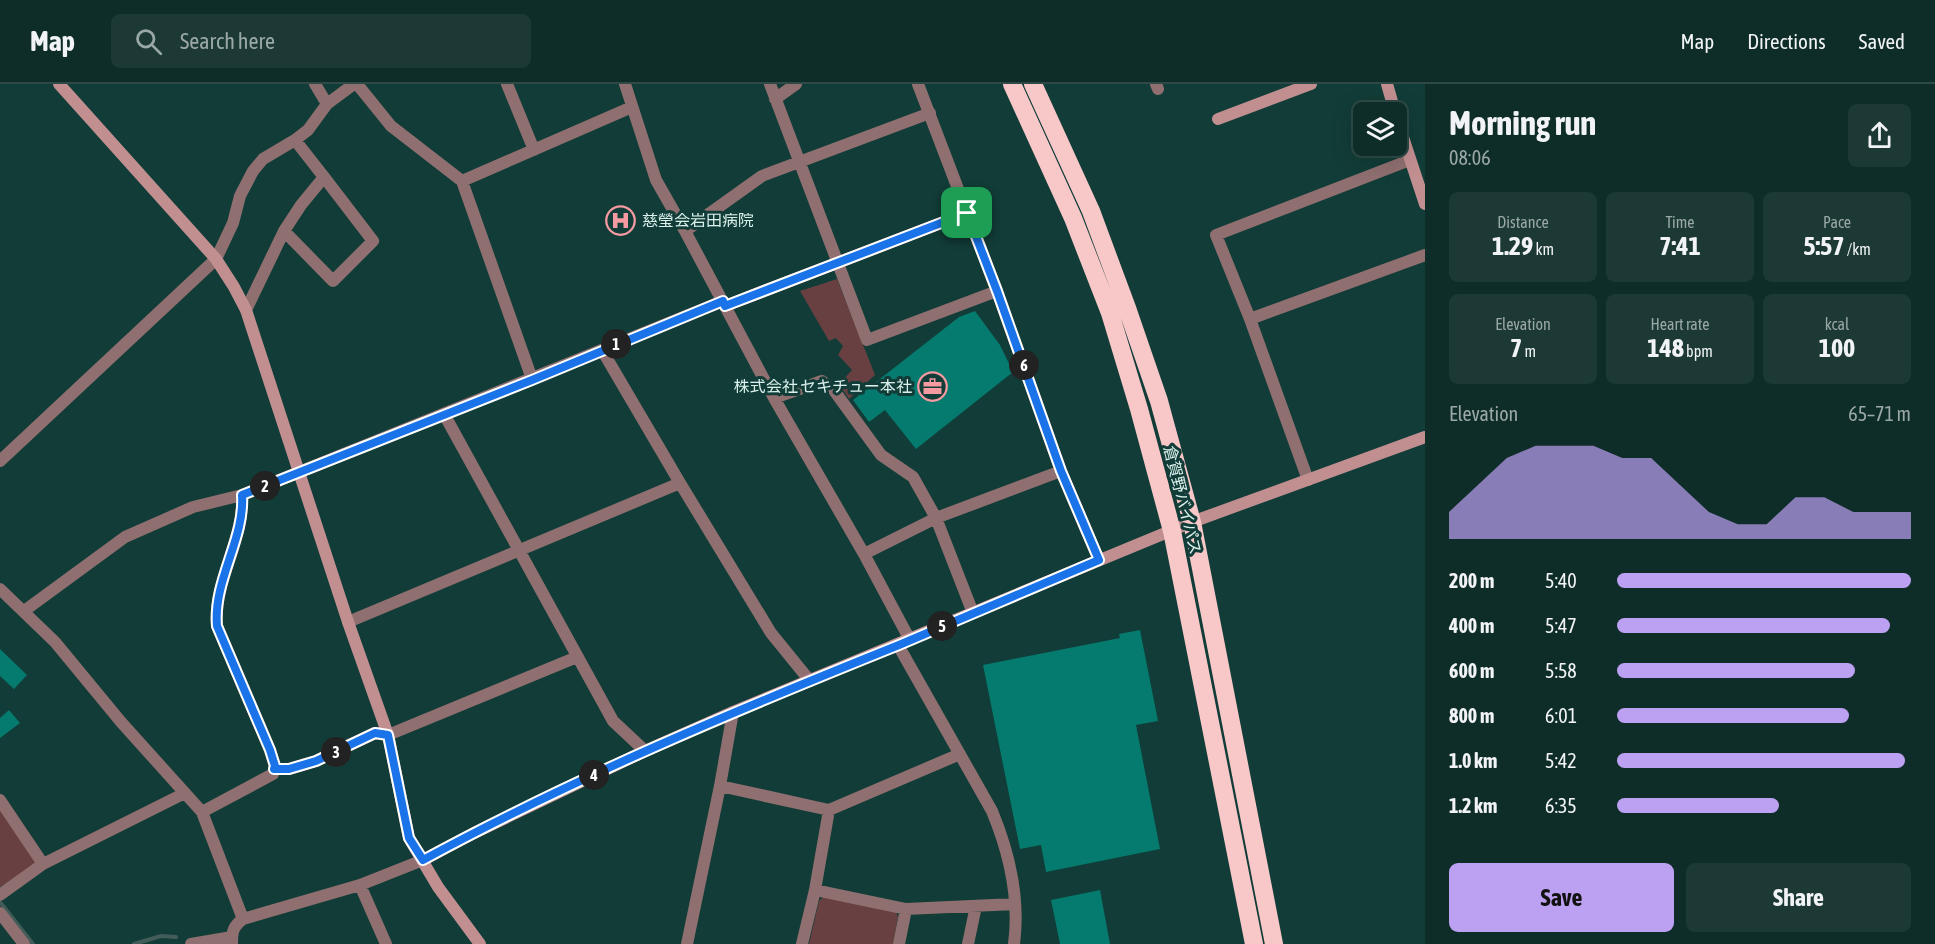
<!DOCTYPE html>
<meta charset="utf-8">
<style>
:root{--surface:#0e2d29;--page:#1c3935;--text:#f1f3f6;--muted:#9ba8a8;--line:#2e4946;--accent:#bca0f2}
body{margin:0;font-family:"Asap Condensed","Noto Sans JP",sans-serif;background:var(--page);color:var(--text);height:100vh;display:flex;flex-direction:column;font-size:22px;white-space:nowrap}
*{box-sizing:border-box;margin:0}
p{font-size:20px;color:var(--muted)}
.icon{flex:none;width:33px;height:33px;fill:none;stroke:currentColor;stroke-width:2;stroke-linecap:round;stroke-linejoin:round}
.map{position:relative;flex:1;overflow:hidden}
.sheet{display:flex;flex-direction:column;background:var(--surface);width:510px}
.sheet>*{flex:none}
.fabs{position:absolute;left:1353px;top:18px;display:grid;gap:12px}
.fabs a{display:grid;place-items:center;width:54px;height:54px;border-radius:9px;background:var(--surface);box-shadow:0 6px 24px #0002,0 0 0 2px var(--line);font-size:30px}
.pin{position:absolute;display:grid;place-items:center;width:51px;height:51px;color:#fff;margin:-26px;border-radius:12px;box-shadow:0 3px 9px #0006}
.km{position:absolute;width:30px;height:30px;margin:-15px;border-radius:50%;background:#222;color:#fff;font-size:16px;line-height:30px;text-align:center}
.round{display:grid;place-items:center;flex:none;width:63px;height:63px;border-radius:9px;background:var(--page)}
.headline{display:flex;align-items:center;justify-content:space-between;height:102px;padding:0 24px}
h1{font-size:33px;font-weight:700;line-height:45px}
.stats{display:grid;grid-template-columns:repeat(3,1fr);gap:9px;height:102px;padding:6px 24px}
.stats div{display:grid;align-content:center;border-radius:9px;background:var(--page);text-align:center}
.stats b{font-size:26px;font-weight:700}
.stats small{font-size:16px;font-weight:400}
.stats p{font-size:16px}
.chart{height:168px;padding:12px 24px}
.chart p{display:flex;justify-content:space-between}
.chart svg{width:100%;height:108px;margin-top:6px;fill:var(--accent);opacity:.7}
.button{display:flex;gap:12px;margin-top:auto;padding:12px 24px}
.button a{flex:1;height:69px;border-radius:9px;background:var(--accent);color:#111;font-size:24px;font-weight:700;line-height:69px;text-align:center}
.button a+a{background:var(--page);color:var(--text)}
ul{padding:0 24px;list-style:none;font-size:20px}
li{display:grid;grid-template-columns:96px 72px 1fr;align-items:center;height:45px}
li i{height:15px;border-radius:8px;background:var(--accent)}
header{display:flex;align-items:center;gap:36px;box-sizing:border-box;height:84px;padding:0 30px;background:var(--surface);border-bottom:2px solid var(--line)}
header strong{font-size:28px}
nav{display:flex;gap:33px;margin-inline-start:auto;font-size:21px}
.search{width:420px;height:54px;background:var(--page);display:flex;align-items:center;gap:15px;box-sizing:border-box;padding:0 21px;border-radius:9px;color:var(--muted);font-size:22px}
main{display:flex;flex:1;min-height:0}
.map>svg:first-child{display:block}
.green{fill:#684042}
.lines{fill:none;stroke-linecap:round;stroke-linejoin:round}
.stream{stroke:#415c59;stroke-width:4}
.building{fill:#057a6e}
.street{stroke:#8f6f70;stroke-width:12}
.secondary{stroke:#c28f91;stroke-width:12}
.highway{stroke:#f8c8c9;stroke-width:18}
.route-casing{stroke:#fff;stroke-width:12}
.route{stroke:#1a73e8;stroke-width:8}
.labels{text-anchor:middle;dominant-baseline:central;stroke-width:6;stroke-linejoin:round;paint-order:stroke}
.poi-label{font-size:16px;fill:#daf0ec;stroke:#123c37;text-anchor:start}
.street-label{font-size:16px;fill:#daf0ec;stroke:#123c37}
</style>
<header>
<strong>Map</strong>
<div class="search"><svg class="icon" aria-label="search" viewBox="0 0 24 24"><circle cx="10" cy="10" r="6"/><path d="M15 15l6 6"/></svg>Search here</div>
<nav><a>Map</a><a>Directions</a><a>Saved</a></nav>
</header>
<main>
<div class="map">
<svg width="1425" height="860" viewBox="0 0 1425 860">
<rect width="100%" height="100%" fill="#123c37"/>
<path class="green" d="M837 195 875 291 849 315 839 300 852 286 838 271 843 262 836 254 829 257 800 207Z
M0 722 38 780 0 803Z
M823 813 896 828 898 833 893 860H809L819 817Z"/>
<g class="lines">
<path class="stream" d="M0 818 33 860
M134 860 161 852 176 853"/>
</g>
<path class="building" d="M975 227 1000 261 1013 288 916 365 885 326 869 338 853 316 959 233Z
M1140 546 1158 637 1136 641 1160 765 1046 788 1041 761 1020 765 983 581 1120 554 1119 550Z
M0 565 27 591 14 605 0 592Z
M9 626 20 639 0 654V634Z
M1100 806 1110 860H1060L1051 816Z"/>
<g class="lines">
<path class="street" d="M357 0 391 42 462 97 532 295
M507 0 534 66
M625 0 656 96 685 147 774 314 864 470 910 556
M770 0 867 256 997 207
M918 0 997 207 1061 387 1099 476
M1156 0 1158 5
M775 15 796 0
M327 20 354 0
M1410 76 1216 151 1250 235 1425 171
M462 97 632 23
M284 147 333 197 373 157 324 93
M685 147 762 92 930 29
M246 226 284 147 301 121 324 93 295 56
M1250 235 1308 396
M602 266 680 399 771 549 810 597
M774 314 822 297 833 305 881 371 913 393 936 434 973 529
M444 330 613 637 645 667
M0 377 216 175 233 139 240 112 253 87 263 75 295 56 308 46 327 20 315 0
M864 470 936 434 1061 387
M0 505 55 558 121 638 202 728 243 835
M24 527 125 453 193 423 242 411 723 217
M348 538 680 399
M898 561 992 727C1009 768 1020 815 1014 860
M274 685H289L316 677 375 649 388 651 577 573
M720 702 829 726 960 670
M0 716 43 780
M202 728 273 690 275 682 270 666 217 542C213 497 245 455 242 411
M360 801 386 860
M815 806 906 825 1015 820
M0 811 43 780 185 709
M0 829 24 860
M191 860 232 853
M232 860C232 848 233 842 243 835L360 801 423 776
M687 860 720 702 733 628
M802 860 815 806 829 726
M899 860 906 825
M968 860 976 822"/>
<path class="secondary" d="M59 0 216 175 234 203 246 226 348 538 388 651 409 754 438 803 480 860
M1387 0 1395 28
M1396 32 1425 120
M1218 35 1311 0
M725 222 967 129
M423 776 474 749 645 667 733 628 1192 438 1425 353"/>
<path class="highway" d="M1012 0 1073 134 1110 229 1139 325 1172 447 1254 860
M1033 0 1091 127 1127 224 1159 317 1192 438 1274 860"/>
</g>
<g class="lines">
<defs>
<path id="route" d="M967 129 997 207 1061 387 1099 476C1032 504 966 533 899 561 737 626 576 693 423 776L409 754 388 651 375 649 316 677 289 685H274L275 682 270 666 217 542C213 496 245 455 242 411L532 296 723 217 725 222Z"/>
</defs>
<use href="#route" class="route-casing"/>
<use href="#route" class="route"/>
</g>
<defs>
<symbol id="hospital-ring" viewBox="-11 -11 22 22"><circle r="9.5" fill="#123c37" stroke="#f49aa0" stroke-width="1.5"/><path d="M-5-5h3v3.5h4V-5h3V5h-3V1.5h-4V5h-3Z" fill="#f49aa0"/></symbol>
<symbol id="office-ring" viewBox="-11 -11 22 22"><circle r="9.5" fill="#123c37" stroke="#f49aa0" stroke-width="1.5"/><path d="M-6-3h4V-5.5h4V-3h4V5H-6ZM-1-4.5V-3h2v-1.5ZM-6 0V1H6V0Z" fill="#f49aa0"/></symbol>
</defs>
<g fill-rule="evenodd">
<use href="#hospital-ring" x="604" y="120" width="33" height="33"/>
<use href="#office-ring" x="916" y="286" width="33" height="33"/>
</g>
<g class="labels">
<g class="poi-label">
<text x="642" y="136">慈瑩会岩田病院</text>
<text x="912" y="302" text-anchor="end">株式会社 セキチュー本社</text>
</g>
<g class="street-label">
<text transform="translate(1183 416) rotate(76)">倉賀野バイパス</text>
</g>
</g>
</svg>
<div class="fabs">
<a><svg class="icon" aria-label="layers" viewBox="0 0 24 24"><path d="M12 4l9 5-9 5-9-5zM3 14l9 5 9-5"/></svg></a>
</div>
<div class="pin" style="left:967px;top:129px;background:#1e9e55"><svg class="icon" aria-label="arrive" viewBox="0 0 24 24"><path d="M6 21V4h12l-3 4 3 4H6"/></svg></div>
<b class="km" style="left:616px;top:260px">1</b>
<b class="km" style="left:265px;top:402px">2</b>
<b class="km" style="left:336px;top:668px">3</b>
<b class="km" style="left:594px;top:691px">4</b>
<b class="km" style="left:942px;top:542px">5</b>
<b class="km" style="left:1024px;top:281px">6</b>
</div>
<section class="sheet">
<div class="headline"><div><h1>Morning run</h1><p>08:06</p></div><a class="round"><svg class="icon" aria-label="share" viewBox="0 0 24 24"><path d="M12 15V3M7 8l5-5 5 5M5 13v7h14v-7"/></svg></a></div>
<div class="stats">
<div><p>Distance</p><b>1.29<small> km</small></b></div>
<div><p>Time</p><b>7:41</b></div>
<div><p>Pace</p><b>5:57<small> /km</small></b></div>
</div>
<div class="stats">
<div><p>Elevation</p><b>7<small> m</small></b></div>
<div><p>Heart rate</p><b>148<small> bpm</small></b></div>
<div><p>kcal</p><b>100</b></div>
</div>
<div class="chart"><p><span>Elevation</span>65–71 m</p>
<svg viewBox="0 0 160 44" preserveAspectRatio="none"><path d="M0 44V33L10 22L20 11L30 6L40 6L50 6L60 11L70 11L80 22L90 33L100 38L110 38L120 27L130 27L140 33L150 33L160 33V44z"/></svg>
</div>
<ul>
<li><b>200 m</b>5:40<i style="width:100%"></i></li>
<li><b>400 m</b>5:47<i style="width:93%"></i></li>
<li><b>600 m</b>5:58<i style="width:81%"></i></li>
<li><b>800 m</b>6:01<i style="width:79%"></i></li>
<li><b>1.0 km</b>5:42<i style="width:98%"></i></li>
<li><b>1.2 km</b>6:35<i style="width:55%"></i></li>
</ul>
<div class="button"><a>Save</a><a>Share</a></div>
</section>
</main>
